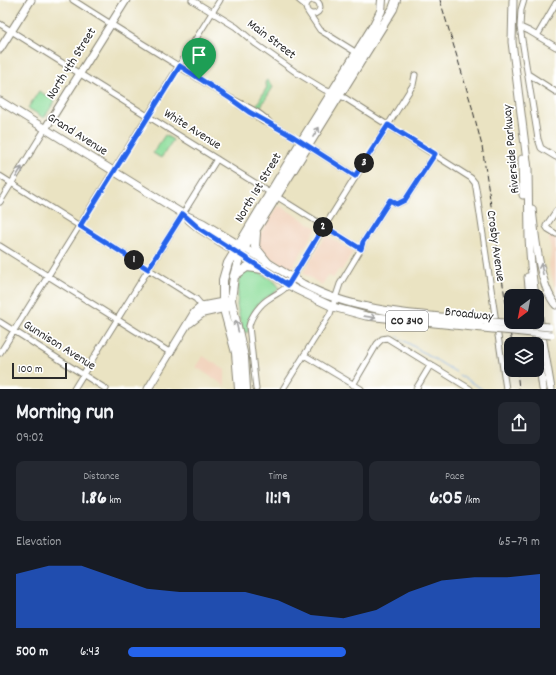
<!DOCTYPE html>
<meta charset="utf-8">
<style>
:root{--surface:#171b24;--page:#242831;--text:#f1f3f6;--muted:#9ea1a6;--accent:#2563eb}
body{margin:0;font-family:Dekko,sans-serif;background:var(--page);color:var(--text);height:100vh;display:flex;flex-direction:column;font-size:15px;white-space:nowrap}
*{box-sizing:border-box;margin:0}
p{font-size:13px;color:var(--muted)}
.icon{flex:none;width:22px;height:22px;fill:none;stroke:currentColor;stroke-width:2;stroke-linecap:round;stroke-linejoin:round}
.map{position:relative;height:389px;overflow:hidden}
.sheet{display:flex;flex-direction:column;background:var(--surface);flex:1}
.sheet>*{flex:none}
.needle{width:26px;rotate:212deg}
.controls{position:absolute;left:504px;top:289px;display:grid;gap:8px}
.controls a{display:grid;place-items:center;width:40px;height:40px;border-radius:8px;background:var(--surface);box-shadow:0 4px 16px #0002;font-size:20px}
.scale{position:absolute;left:12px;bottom:10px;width:55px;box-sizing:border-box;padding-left:4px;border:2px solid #2b2b2b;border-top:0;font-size:11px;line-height:14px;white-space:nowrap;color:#2b2b2b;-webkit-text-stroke:3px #fff;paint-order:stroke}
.pin{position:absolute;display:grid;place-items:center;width:34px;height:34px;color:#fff;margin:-41px -17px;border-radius:50% 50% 50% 0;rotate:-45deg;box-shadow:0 0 4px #0007}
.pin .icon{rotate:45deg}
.km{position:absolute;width:20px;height:20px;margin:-10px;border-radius:50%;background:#222;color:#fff;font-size:11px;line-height:20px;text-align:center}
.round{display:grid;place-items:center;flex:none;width:42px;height:42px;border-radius:8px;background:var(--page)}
.headline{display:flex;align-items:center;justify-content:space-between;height:68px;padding:0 16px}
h1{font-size:22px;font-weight:700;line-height:30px}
.stats{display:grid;grid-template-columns:repeat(3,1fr);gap:6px;height:68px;padding:4px 16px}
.stats div{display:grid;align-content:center;border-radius:8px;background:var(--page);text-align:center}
.stats b{font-size:20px;font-weight:700}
.stats small{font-size:11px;font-weight:400}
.stats p{font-size:11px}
.chart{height:112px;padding:8px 16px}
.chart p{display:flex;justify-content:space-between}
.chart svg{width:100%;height:72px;margin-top:4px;fill:var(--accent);opacity:.7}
ul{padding:0 16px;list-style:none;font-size:13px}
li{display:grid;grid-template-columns:64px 48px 1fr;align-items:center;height:30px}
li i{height:10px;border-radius:5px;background:var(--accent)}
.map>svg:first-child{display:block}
.built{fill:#f2d4be}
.green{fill:#8fde9c;stroke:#5d8464}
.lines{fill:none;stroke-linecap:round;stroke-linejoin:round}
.stream{stroke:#7babe5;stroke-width:1}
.minor-casing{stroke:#8a8776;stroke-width:7}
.major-casing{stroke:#8a8776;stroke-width:9}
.highway-casing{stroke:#8a8776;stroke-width:10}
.minor{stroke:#fff;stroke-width:5}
.major{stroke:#fff;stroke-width:7}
.highway{stroke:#fff;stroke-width:8}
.rail{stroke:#2b2b2b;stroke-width:1;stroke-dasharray:6 3;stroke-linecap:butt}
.major-bridge-casing{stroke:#8a8776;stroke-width:9;stroke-linecap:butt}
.major-bridge{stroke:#fff;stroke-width:7}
.oneway{stroke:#a0a0a0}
.route-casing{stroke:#fff;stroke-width:8}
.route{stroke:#2563eb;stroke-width:5}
.labels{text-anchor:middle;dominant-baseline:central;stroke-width:3.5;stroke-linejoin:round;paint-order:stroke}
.shield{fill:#fff;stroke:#6b6b6b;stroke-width:1}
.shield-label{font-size:12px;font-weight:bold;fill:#2b2b2b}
.street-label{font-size:13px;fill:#2b2b2b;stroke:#fff}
</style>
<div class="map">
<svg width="556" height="389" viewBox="0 0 556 389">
<rect width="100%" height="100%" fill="#fff"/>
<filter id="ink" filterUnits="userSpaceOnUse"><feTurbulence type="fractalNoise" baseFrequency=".025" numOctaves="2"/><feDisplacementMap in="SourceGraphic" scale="8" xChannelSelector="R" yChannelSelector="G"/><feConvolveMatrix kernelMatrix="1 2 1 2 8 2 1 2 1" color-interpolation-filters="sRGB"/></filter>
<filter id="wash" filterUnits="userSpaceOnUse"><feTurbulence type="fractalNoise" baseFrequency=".012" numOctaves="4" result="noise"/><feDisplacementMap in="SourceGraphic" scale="16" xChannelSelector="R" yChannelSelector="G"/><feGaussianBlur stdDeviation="0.9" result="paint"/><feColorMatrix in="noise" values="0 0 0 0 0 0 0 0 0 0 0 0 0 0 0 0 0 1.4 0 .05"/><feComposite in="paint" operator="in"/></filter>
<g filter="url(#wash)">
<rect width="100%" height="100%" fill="#eae3c2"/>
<path class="built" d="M280 206 315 227 316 229 292 268 290 269 263 253 258 245 260 234 277 207Z
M551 234 556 237V292L549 267 551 251 549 238Z
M326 235 353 252 341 271 339 269 333 278 328 275 322 285 303 273Z
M203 356 225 370V386L196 367Z"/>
<path class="green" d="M267 80 273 87 258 111 255 108 267 87 265 82Z
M39 91 55 101 44 118 28 108Z
M165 135 173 140 161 158 153 153Z
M244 271H257L275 282 279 287C277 293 271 294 267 297 254 305 248 318 248 332L243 333 237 306 239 281Z"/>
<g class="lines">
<path class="stream" d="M398 337 456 372
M459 375 482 389"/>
</g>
</g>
<g filter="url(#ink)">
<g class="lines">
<defs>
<path id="minor" d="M73 0C123 32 174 63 225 95 240 104 259 110 271 124
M192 0 236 27 256 44 297 73 325 90 345 98 471 178 475 183 476 188 506 389
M299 0 304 4 306 8
M524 0 521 10 520 27 538 139 541 148 556 157
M306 7a7 7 0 1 1 14 0a7 7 0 1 1-14 0Z
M308 12 320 30 357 53
M0 24 361 249
M520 27 529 31 556 47
M537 36 556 3
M528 74 556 92
M239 105 264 122 271 124 294 137 355 176
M0 176 196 299 202 306
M0 202 45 129
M556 211 546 226 548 229 556 234
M0 246 171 353
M0 322 106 389
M0 353 220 0
M304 355 361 389
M353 385 377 344 382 339 387 338 470 389
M74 389 217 159
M256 389 249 326C251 316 261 303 270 298 277 293 282 292 288 285L413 85 415 75
M283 389 330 314 340 284 361 249 363 242 390 200 397 204 405 200 435 154
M416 389 431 364"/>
<path id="major" d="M513 0 512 42 528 169 529 238 531 266 535 296
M0 49 31 0
M0 101 183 214 203 223 303 284C354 313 425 315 483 321
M45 129 126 0
M522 159 523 195
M532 209C535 234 539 286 556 305
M189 220 200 229 295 289 333 307 366 316 483 328
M528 277 530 296
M537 306 551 389
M534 322 537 344
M190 323 203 313 230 307
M537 345 543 389
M148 389 194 313 202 306 228 301"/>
<path id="highway" d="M256 233 255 247 267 262
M234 276 247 267 263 269
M239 389 236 353 225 313 223 299V280L228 263 301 142 374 25 381 11 382 0
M246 389 244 357 231 300 234 276 240 255 393 9 396 0"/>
</defs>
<use href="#minor" class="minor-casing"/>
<use href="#major" class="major-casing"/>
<use href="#highway" class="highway-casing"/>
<use href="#minor" class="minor"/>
<use href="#major" class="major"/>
<use href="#highway" class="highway"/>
<path class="rail" d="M440 0 472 107 482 146 512 344
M517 370 519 389"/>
<defs>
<path id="major-bridge" d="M483 321 549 327
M483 328 551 335"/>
</defs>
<use href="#major-bridge" class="major-bridge-casing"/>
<use href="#major-bridge" class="major-bridge"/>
</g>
<defs><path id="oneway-shaft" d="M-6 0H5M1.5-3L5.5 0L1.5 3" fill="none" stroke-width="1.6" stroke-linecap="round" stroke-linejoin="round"/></defs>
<g class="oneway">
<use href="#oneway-shaft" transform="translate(316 132) rotate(-59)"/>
<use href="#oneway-shaft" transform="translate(19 172) rotate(-58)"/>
<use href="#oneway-shaft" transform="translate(542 269) rotate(-100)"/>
<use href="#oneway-shaft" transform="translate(370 317) rotate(8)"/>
<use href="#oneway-shaft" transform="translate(237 326) rotate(-104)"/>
</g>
</g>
<g class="lines" filter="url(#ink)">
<defs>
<path id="route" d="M180 66 231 99 249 112 294 137 355 176 388 125 435 154 405 200 397 204 390 200 363 242 361 249 324 226 288 285 200 229 183 214 148 269 80 226Z"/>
</defs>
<use href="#route" class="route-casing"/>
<use href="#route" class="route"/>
</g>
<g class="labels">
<rect class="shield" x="386" y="311" width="42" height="20" rx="3"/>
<g class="shield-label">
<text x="407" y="321">CO 340</text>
</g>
<g class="street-label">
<text transform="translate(271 40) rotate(37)">Main Street</text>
<text transform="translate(72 64) rotate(-58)">North 4th Street</text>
<text transform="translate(192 130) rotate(32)">White Avenue</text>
<text transform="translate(77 135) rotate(32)">Grand Avenue</text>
<text transform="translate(512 149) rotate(-95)">Riverside Parkway</text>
<text transform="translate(259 188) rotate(-59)">North 1st Street</text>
<text transform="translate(495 246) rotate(82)">Crosby Avenue</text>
<text transform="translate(469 315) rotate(6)">Broadway</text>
<text transform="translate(59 346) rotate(32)">Gunnison Avenue</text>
</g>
</g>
</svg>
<div class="controls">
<a><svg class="needle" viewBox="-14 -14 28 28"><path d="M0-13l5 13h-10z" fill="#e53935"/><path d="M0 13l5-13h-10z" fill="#9ea1a6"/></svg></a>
<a><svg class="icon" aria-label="layers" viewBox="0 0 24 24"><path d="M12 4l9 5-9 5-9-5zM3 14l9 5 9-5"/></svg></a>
</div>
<div class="scale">100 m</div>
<div class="pin" style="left:199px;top:79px;background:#1e9e55"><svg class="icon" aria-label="arrive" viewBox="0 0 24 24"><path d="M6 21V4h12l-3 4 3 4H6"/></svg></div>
<b class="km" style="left:134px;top:260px">1</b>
<b class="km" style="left:323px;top:227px">2</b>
<b class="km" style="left:364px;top:163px">3</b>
</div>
<section class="sheet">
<div class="headline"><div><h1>Morning run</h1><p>09:02</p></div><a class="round"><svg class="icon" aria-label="share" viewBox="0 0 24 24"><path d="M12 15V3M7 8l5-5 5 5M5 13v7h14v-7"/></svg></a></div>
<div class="stats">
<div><p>Distance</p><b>1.86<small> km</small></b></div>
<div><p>Time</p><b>11:19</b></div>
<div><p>Pace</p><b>6:05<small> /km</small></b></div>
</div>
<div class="chart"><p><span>Elevation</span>65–79 m</p>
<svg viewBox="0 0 160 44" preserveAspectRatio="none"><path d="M0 44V11L10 6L20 6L30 13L40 20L50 22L60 22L70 22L80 27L90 36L100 38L110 33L120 22L130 15L140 13L150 13L160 11V44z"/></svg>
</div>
<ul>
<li><b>500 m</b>6:43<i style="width:53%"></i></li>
</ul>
</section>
